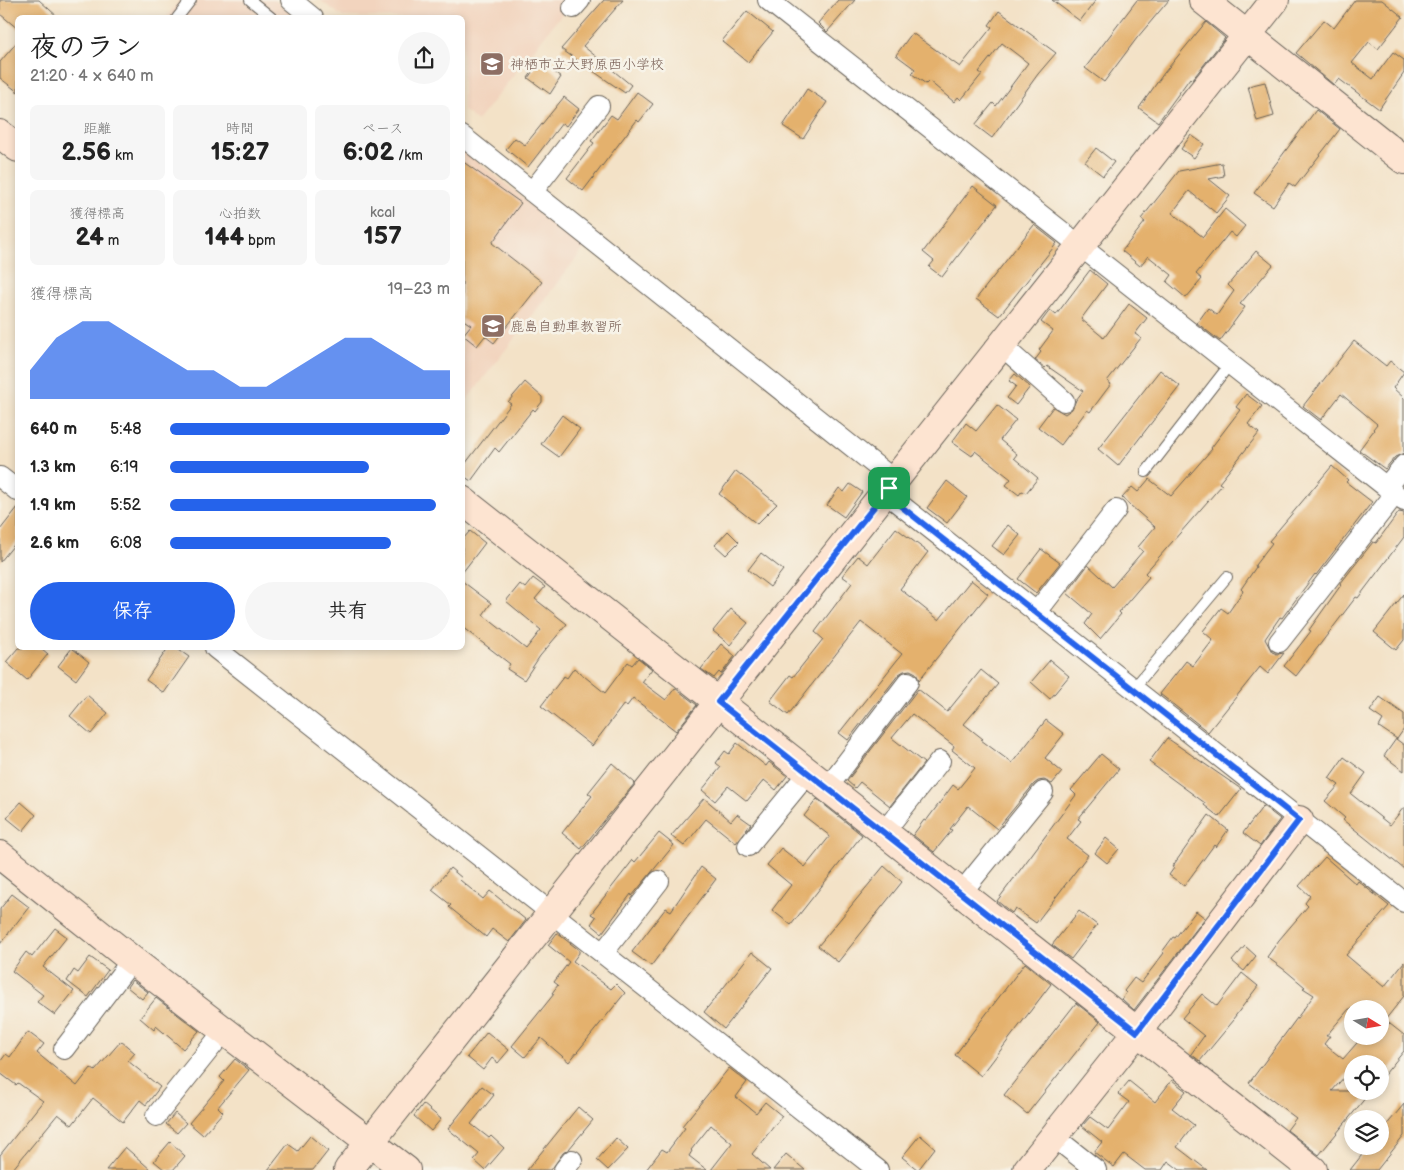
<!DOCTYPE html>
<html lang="ja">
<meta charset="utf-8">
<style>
:root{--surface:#fff;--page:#f6f6f6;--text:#222;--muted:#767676;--accent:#2563eb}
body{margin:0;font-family:"Balsamiq Sans","Klee One",sans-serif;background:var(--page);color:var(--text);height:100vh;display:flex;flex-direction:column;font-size:19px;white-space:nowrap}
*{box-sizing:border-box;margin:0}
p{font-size:16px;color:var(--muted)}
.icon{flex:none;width:28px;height:28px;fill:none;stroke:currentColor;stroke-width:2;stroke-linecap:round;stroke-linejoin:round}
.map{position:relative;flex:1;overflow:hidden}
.sheet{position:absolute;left:15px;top:15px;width:450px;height:635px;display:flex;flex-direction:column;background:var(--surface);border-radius:8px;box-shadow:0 2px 8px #0003}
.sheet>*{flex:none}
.needle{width:32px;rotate:101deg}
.tools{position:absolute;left:1344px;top:1000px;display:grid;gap:10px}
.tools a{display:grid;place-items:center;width:45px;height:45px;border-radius:50%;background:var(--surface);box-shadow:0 2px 8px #0003;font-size:25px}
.pin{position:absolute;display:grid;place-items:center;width:42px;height:42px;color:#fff;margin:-21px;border-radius:10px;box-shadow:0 2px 8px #0006}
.round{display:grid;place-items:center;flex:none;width:52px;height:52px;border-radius:26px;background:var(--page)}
.summary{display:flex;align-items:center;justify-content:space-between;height:85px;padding:0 15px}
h1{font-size:28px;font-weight:800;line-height:38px}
.stats{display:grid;grid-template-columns:repeat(3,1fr);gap:8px;height:85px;padding:5px 15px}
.stats div{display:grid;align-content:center;border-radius:8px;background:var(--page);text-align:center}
.stats b{font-size:25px;font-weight:800}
.stats small{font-size:14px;font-weight:400}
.stats p{font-size:14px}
.chart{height:140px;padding:10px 15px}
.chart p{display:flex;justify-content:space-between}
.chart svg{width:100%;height:90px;margin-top:5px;fill:var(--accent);opacity:.7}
.cta{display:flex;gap:10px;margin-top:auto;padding:10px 15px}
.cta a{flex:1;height:58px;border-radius:30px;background:var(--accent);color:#fff;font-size:20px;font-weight:800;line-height:58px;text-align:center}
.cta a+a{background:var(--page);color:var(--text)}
ul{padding:0 15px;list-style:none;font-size:16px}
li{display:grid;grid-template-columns:80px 60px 1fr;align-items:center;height:38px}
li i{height:12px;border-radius:6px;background:var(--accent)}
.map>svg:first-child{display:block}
.built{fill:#f2d4be}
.building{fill:#e4b16d;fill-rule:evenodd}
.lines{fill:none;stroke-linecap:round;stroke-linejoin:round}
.lane-casing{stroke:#676158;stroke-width:12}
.street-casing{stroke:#676158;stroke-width:22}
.secondary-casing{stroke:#676158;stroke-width:30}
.lane{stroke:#fff;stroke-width:10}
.street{stroke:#fff;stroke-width:20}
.secondary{stroke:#fde4d1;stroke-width:28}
.route-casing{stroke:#fff;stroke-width:10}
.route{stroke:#2563eb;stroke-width:6}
.labels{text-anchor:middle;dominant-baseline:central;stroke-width:5;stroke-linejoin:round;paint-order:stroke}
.education-label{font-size:14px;fill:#785e54;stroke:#f7f3e8;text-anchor:start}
</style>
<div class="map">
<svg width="1404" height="1170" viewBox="0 0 1404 1170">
<rect width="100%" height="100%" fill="#f7f3e8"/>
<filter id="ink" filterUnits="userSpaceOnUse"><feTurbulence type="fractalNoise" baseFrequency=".02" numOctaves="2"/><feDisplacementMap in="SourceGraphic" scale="10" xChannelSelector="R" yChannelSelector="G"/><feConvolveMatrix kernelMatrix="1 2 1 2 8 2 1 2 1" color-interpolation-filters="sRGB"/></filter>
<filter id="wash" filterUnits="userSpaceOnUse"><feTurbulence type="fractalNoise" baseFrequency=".0096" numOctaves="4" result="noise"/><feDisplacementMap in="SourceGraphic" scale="20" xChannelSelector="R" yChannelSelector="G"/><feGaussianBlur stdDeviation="1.12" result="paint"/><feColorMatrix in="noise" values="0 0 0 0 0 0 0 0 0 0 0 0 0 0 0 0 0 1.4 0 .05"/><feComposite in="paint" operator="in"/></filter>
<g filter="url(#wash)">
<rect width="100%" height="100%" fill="#f3e2c7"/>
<path class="built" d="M180 0H274L296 17 166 18Z
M320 0H573L477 121 463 110 462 18 343 17Z
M463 150 585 247 463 405Z"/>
<g id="blocks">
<path class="building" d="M0 0H39L59 18H18V29L0 14Z
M604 0H623L583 46 631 85 625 93 561 49Z
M838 0H855L827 32 818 23Z
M1052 0H1096L1080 21Z
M1137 0H1169L1137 38 1104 82 1085 68Z
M1355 0H1382L1403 17 1378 49 1369 42 1352 63 1373 79 1393 52 1404 60V73L1379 109 1339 79 1334 85 1296 53 1324 20 1334 28Z
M747 11 773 32 748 62 722 41Z
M999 11 1056 53 1038 74 992 138 975 125 993 103 996 106 1028 63 1002 43 979 72 982 74 961 100 958 97 954 102 929 81 926 84 912 74 915 69 896 55 912 33 960 67 992 27 989 25Z
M1206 22 1225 38 1192 80 1190 78 1158 122 1139 108 1164 73Z
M18 41V92L0 78V62Z
M540 61 561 77 550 94 528 78Z
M1265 82 1274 116 1257 121 1248 86Z
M807 89 827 102 803 139 783 126Z
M637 92 653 104 639 122 637 120 583 191 567 178 594 143 591 141 611 115 617 119Z
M564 97 579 109 566 126 562 123 528 167 506 149 515 138 525 145Z
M1316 110 1340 129 1295 187 1289 183 1273 206 1254 193Z
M1191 135 1204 144 1194 158 1181 149Z
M1096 148 1114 162 1103 176 1085 162Z
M462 161 521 203 492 243 542 282 494 343 485 336 477 346 463 335 471 325 462 319Z
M1222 163 1224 176 1209 179 1230 196 1216 213 1189 191 1172 213 1203 237 1225 209 1245 226 1236 237 1230 232 1196 274 1202 279 1186 298 1167 282 1172 275 1148 256 1140 266 1122 251 1145 222 1141 219 1179 171Z
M973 186 997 205 942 277 929 267 934 261 923 252Z
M1034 225 1057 243 999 316 976 299Z
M1256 251 1273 265 1240 304 1245 307 1220 341 1197 323 1208 308 1217 315 1234 291 1228 285Z
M1090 270 1107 284 1081 319 1104 338 1129 304 1147 318 1135 334 1141 338 1107 381 1111 384 1090 412 1087 410 1061 445 1038 427 1053 407 1065 414 1072 409 1076 400 1083 391 1047 366 1045 368 1035 360 1041 352 1039 350 1053 331 1041 322 1050 310 1056 315Z
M1354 341 1386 366 1390 361 1404 372 1393 388 1404 398V453L1395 457 1385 469 1359 450 1374 430 1373 429 1377 424 1341 394 1321 420 1303 406Z
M1160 370 1180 386 1118 466 1098 449Z
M1015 374 1030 387 1016 405 1007 398 1016 386 1009 381Z
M525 382 542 397V402L535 411 533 409 499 452 495 448 471 481 462 475V468L511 404 508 402Z
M1246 394 1262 406 1248 424 1259 433 1219 483 1222 485 1145 573 1149 577 1119 612 1121 614 1100 639 1085 624 1092 614 1067 593 1088 565 1112 587 1143 551 1138 547 1155 527 1122 498 1132 487 1138 492 1149 479 1171 496 1212 449 1211 448 1240 410 1236 407Z
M997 405 1016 420 1000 440 1017 454 1014 458 1038 478 1026 493 1022 491 1019 495 1006 485 1011 479 975 451 972 456 952 442 966 423 976 431Z
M562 415 580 429 559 457 541 444Z
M1332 466 1348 480 1346 482 1372 502 1316 575 1315 574 1282 618 1280 617 1265 639 1272 652 1277 654 1284 653 1268 674 1260 667 1208 732 1160 694 1186 661 1193 666 1213 640 1203 631 1221 608 1228 613 1243 591 1241 589 1256 567 1255 565 1272 543 1269 541Z
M736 471 777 504 757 524 719 494Z
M947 481 967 497 947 523 927 508Z
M850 484 862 492 844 517 827 505 839 488 844 492Z
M18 507V540L0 562V530Z
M1399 512 1404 513V537L1358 598 1356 597 1296 676 1284 666 1311 631 1309 630 1341 585 1340 584 1373 542 1376 543Z
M1008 525 1020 535 1004 555 992 546Z
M896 528 928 552 900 589 939 620 971 580 988 594 919 680 916 673 910 670 904 671 899 674 848 740 839 733 902 654 861 622 788 715 770 701 790 675 793 677 823 639 815 632 852 583 842 576 858 556 868 564Z
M470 531 485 543 462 573V540Z
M728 531 739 542 726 555 715 545Z
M1041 549 1060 563 1036 593 1018 579Z
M761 553 783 570 770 587 748 570Z
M533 578 545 587 535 599 567 624 540 656 524 680 507 669 510 664 462 627V581L491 603 483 615 526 649 541 630 506 601 520 584 525 588Z
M1404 594V640L1396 650 1374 632Z
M731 609 748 623 730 645 713 631Z
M721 644 735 656 721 674 719 672 714 678 701 669Z
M18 648H41L48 654 27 680 6 662Z
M72 648 89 662 76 680 58 666Z
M168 648H176L189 657 164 693 146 680Z
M638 658 652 669 642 682 666 700 675 688 697 705 676 731 633 698 627 706 624 704 592 746 541 706 564 676 567 678 574 668 605 693 628 662 632 665Z
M1050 660 1069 676 1050 699 1031 682Z
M981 670 998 684 964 724 983 739 981 740 1012 763 1046 720 1064 734 1045 758 1062 772 1052 784 1044 780 1038 781 1034 784 997 829 968 806 950 829 952 830 934 852 913 835 924 820 926 821 953 785 958 789 975 768 952 750 954 746 912 714 892 738 924 763 890 806 860 782 855 788 847 781 918 689 947 712Z
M87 695 108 713 91 734 70 716Z
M1380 697 1404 714V729L1397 739 1379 727 1383 720 1370 711Z
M1167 738 1241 789 1219 817 1204 805 1205 803 1149 762Z
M1396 739 1404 745V771L1384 756Z
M737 743 766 766 769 762 787 776 776 790 764 780 747 801 728 786 715 801 702 790 721 767 716 763 725 751 729 754Z
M1101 754 1119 769 1078 819 1081 821 1067 839 1088 855 1036 923 1015 908 1012 913 997 901 1076 795 1071 790Z
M1344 757 1366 773 1351 794 1390 825 1404 807V869L1343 820 1345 818 1325 801 1339 785 1329 778Z
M612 763 635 783 581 849 562 833 592 796 588 793Z
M704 798 731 821 737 814 751 824 736 843 706 819 684 846 671 836Z
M817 799 862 835 791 925 772 910 791 885 767 865 781 848 805 867 830 836 804 816Z
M21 802 36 815 23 831 7 818Z
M1263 806 1280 819 1260 846 1243 833Z
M1209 815 1228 830 1216 847 1214 845 1184 886 1169 875 1174 868 1172 867Z
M659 833 674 845 632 896 631 894 602 933 591 924 596 917 591 914 633 860 635 862Z
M1106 838 1119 849 1107 863 1095 853Z
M1325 857 1356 884 1358 881 1389 906 1346 955 1384 987 1404 962V996L1385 1020 1404 1035V1051L1380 1080V1064H1352V1068L1332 1091H1371L1319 1155 1287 1130 1296 1118 1249 1083 1314 995 1303 988 1305 987 1286 971 1267 957 1279 940 1308 906 1305 903 1310 896 1299 886ZM1349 1009H1380V1036H1363L1343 1059 1324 1044 1330 1036H1326Z
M884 866 902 882 838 962 818 946Z
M701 867 716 879 651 966 632 952 666 908 671 911Z
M450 868 462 878 460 880 483 899 490 891 526 920 509 942 492 929 486 937 449 907 451 905 432 890Z
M12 894 29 907 0 944V909Z
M1079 911 1097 925 1071 959 1052 945Z
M1196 911 1205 918 1134 1010 1122 999 1126 993 1124 991 1134 978 1141 983 1164 953 1162 952 1173 937 1175 938Z
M55 928 67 937 43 967 74 991 55 1015 37 1002 43 995 12 971 26 952 32 957Z
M557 933 579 950V953L573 961 611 989 616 984 625 993 569 1062 541 1038 525 1057 512 1046 554 994 552 993 558 985 554 982 569 962 548 945Z
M1245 946 1256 956 1244 971 1232 961Z
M752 952 772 968 724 1029 704 1012Z
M90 957 108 970 88 997 67 981 74 970 78 973Z
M1025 963 1051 984 981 1076 955 1055Z
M1242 973 1258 986 1233 1019 1234 1020 1200 1061 1191 1054 1204 1036 1182 1018 1202 994 1217 1006Z
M132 980 148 992 142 999 127 987Z
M156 998 199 1031 183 1049 156 1026 154 1030 140 1018Z
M1076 1003 1100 1022 1027 1114 1004 1095Z
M28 1032 44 1044 37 1053 77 1086 91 1068 95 1071 121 1041 135 1053 128 1061 160 1087 146 1105 140 1100 123 1122 93 1098 72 1125 58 1114 12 1170H0V1155L43 1101 18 1083 16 1085 0 1073V1062L6 1054 10 1057Z
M487 1032 509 1050 498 1063 492 1058 483 1070 467 1057Z
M235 1059 249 1070 218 1107 223 1112 203 1135 189 1123 224 1081 220 1077Z
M729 1068 747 1082 736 1097 756 1113 765 1102 782 1116 752 1154 770 1170H711L732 1143 711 1125 691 1150 692 1151 689 1156 707 1170H646L662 1149 667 1152 685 1128 682 1126Z
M1172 1080 1186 1091 1172 1108 1194 1125 1177 1147 1207 1170H1180L1168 1161 1162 1170H1145L1124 1154 1114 1167 1094 1152 1102 1142 1082 1126 1090 1117 1108 1130 1129 1102 1118 1094 1129 1081 1155 1102Z
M482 1086 494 1095 471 1124 489 1138 491 1136 504 1148 485 1170 474 1160 479 1154 448 1129Z
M423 1104 441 1119 431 1131 414 1116Z
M1404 1104V1136L1377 1170H1350L1369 1146H1380V1133Z
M578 1107 593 1120 569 1149 563 1153 551 1170H527Z
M175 1113 186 1123 177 1133 166 1124Z
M920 1135 935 1148 918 1170 902 1157Z
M310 1136 328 1151 313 1170H268L288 1144 298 1151Z
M616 1138 628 1149 608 1170 597 1160Z
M170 1142 185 1156 173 1170H165L154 1161Z
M125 1147 151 1170H106Z
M786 1154 805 1170H773Z"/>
</g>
</g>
<g filter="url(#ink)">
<use href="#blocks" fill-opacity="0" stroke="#676158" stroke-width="1"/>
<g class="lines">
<defs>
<path id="lane" d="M250 0 272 18
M177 18 191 0
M1146 472 1230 364
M1133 689 1227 577"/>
<path id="street" d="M291 0 313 18
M768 0 1404 501
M573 8 580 0
M462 136 884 472 893 499 1404 902
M532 192 599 106
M1001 345 1064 401
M0 477 18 491
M1386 487 1404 465
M1036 613 1116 510
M1279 642 1395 494
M215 648 878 1170
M827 788 908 682
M884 832 940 761
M748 846 808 773
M961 893 1043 792
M603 953 659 881
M64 1049 132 960
M156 1116 224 1031
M1053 1136 1096 1170
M564 1170 572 1160"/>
<path id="secondary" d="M1203 0 1404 160
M0 134 18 148
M462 500 1313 1170
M0 855 132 960 406 1170
M348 1170 1275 0
M1027 1170 1137 1032 1299 820"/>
</defs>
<use href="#lane" class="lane-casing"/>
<use href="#street" class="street-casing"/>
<use href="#secondary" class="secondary-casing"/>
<use href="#lane" class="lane"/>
<use href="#street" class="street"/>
<use href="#secondary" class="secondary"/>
</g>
</g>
<g class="lines" filter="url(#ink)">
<defs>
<path id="route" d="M889 488 893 500 1299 820 1137 1032 718 702Z"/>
</defs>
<use href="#route" class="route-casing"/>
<use href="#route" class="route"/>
</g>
<defs>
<symbol id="school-square" viewBox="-11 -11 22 22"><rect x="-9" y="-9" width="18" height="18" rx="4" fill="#8d6e63" stroke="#f7f3e8"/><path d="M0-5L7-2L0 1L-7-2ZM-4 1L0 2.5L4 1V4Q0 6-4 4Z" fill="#fff"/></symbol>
</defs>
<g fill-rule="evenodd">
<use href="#school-square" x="478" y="50" width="28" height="28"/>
<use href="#school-square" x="479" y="312" width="28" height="28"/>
</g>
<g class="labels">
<g class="education-label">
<text x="510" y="64">神栖市立大野原西小学校</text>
<text x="510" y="326">鹿島自動車教習所</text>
</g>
</g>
</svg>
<div class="tools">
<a><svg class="needle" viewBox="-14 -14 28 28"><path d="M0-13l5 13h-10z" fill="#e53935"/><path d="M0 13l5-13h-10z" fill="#767676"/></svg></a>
<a><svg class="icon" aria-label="locate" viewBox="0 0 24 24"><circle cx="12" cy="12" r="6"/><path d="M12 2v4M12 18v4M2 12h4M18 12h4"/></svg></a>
<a><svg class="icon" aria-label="layers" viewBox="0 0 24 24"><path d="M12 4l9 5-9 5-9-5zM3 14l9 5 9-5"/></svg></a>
</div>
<div class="pin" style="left:889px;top:488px;background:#1e9e55"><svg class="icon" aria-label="arrive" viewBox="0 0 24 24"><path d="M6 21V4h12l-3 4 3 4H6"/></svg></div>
<section class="sheet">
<div class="summary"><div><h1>夜のラン</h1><p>21:20 · 4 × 640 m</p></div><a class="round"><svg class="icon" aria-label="share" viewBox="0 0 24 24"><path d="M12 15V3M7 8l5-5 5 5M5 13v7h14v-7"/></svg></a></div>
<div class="stats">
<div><p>距離</p><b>2.56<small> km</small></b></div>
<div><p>時間</p><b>15:27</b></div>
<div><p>ペース</p><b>6:02<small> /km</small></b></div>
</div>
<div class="stats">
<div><p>獲得標高</p><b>24<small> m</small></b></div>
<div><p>心拍数</p><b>144<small> bpm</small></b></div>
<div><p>kcal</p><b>157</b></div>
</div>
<div class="chart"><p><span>獲得標高</span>19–23 m</p>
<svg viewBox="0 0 160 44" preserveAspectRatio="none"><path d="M0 44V30L10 14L20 6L30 6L40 14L50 22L60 30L70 30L80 38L90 38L100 30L110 22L120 14L130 14L140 22L150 30L160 30V44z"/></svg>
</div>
<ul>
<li><b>640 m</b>5:48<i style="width:100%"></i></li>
<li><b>1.3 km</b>6:19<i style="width:71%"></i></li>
<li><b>1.9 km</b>5:52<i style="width:95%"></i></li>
<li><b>2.6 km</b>6:08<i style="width:79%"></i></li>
</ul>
<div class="cta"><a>保存</a><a>共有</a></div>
</section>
</div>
